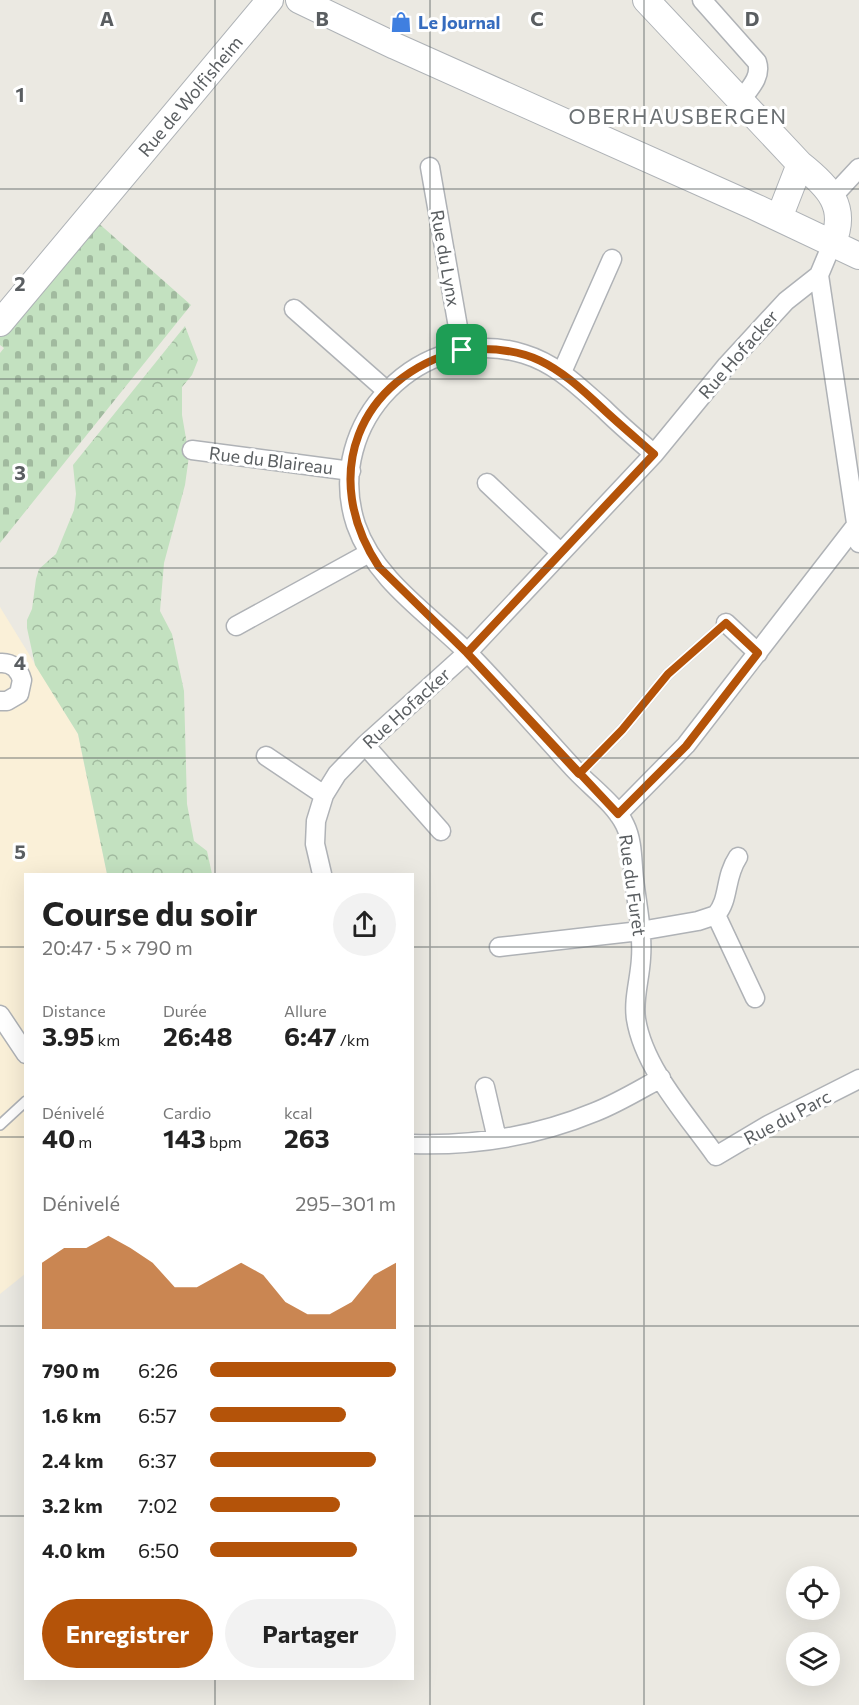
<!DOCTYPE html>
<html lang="fr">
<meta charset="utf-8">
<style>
:root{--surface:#fff;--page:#f2f2f2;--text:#222;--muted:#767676;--accent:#b45309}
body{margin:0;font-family:Commissioner,sans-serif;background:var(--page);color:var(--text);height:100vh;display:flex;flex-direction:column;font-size:22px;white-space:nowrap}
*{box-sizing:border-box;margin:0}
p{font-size:20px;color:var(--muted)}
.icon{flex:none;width:33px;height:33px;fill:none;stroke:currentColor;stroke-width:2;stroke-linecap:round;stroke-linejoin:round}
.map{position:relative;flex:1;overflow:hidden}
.panel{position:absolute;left:24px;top:873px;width:390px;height:807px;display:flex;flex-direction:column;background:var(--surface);border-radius:0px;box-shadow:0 6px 24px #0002}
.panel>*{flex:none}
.fabs{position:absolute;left:786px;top:1566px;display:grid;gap:12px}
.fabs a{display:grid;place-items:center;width:54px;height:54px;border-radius:50%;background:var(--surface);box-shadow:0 6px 24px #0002;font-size:30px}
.pin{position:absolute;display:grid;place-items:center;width:51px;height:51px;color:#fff;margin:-26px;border-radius:12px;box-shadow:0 3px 9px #0006}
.round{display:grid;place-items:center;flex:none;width:63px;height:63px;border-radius:32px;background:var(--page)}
.headline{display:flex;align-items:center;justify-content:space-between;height:102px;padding:0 18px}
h1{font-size:33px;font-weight:700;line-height:45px}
.metrics{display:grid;grid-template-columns:repeat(3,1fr);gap:9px;height:102px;padding:6px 18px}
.metrics div{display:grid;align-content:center}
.metrics b{font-size:26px;font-weight:700}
.metrics small{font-size:16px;font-weight:400}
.metrics p{font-size:16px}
.chart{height:168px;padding:12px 18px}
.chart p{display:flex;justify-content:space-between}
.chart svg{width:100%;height:108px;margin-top:6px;fill:var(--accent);opacity:.7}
.button{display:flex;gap:12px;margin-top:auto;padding:12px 18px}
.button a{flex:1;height:69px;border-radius:36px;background:var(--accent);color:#fff;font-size:24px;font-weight:700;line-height:69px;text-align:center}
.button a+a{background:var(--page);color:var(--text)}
ul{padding:0 18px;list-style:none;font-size:20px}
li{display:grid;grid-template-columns:96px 72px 1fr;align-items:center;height:45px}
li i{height:15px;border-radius:8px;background:var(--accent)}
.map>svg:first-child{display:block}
.commercial{fill:#faf0d8}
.forest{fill:url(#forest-crowns)}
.cemetery{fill:url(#cemetery-stones)}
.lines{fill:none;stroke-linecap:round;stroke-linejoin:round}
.lane-casing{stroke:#afb2b6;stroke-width:12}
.street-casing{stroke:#afb2b6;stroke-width:21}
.secondary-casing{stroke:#aeb2b6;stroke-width:28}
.lane{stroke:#fff;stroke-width:9}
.street{stroke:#fff;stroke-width:18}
.secondary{stroke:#fff;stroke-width:26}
.route-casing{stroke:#fff;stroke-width:12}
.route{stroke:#b45309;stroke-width:8}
.grid{fill:none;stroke:#5a5e61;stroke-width:1.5;stroke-opacity:0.55}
.labels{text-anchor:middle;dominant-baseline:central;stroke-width:6;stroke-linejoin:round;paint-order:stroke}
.shop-label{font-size:18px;font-weight:bold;fill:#366cbe;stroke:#fff;text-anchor:start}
.street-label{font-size:18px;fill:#5a5e61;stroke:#fff}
.quarter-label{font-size:21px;letter-spacing:1.5px;fill:#6b7073;stroke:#fff}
.grid-label{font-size:20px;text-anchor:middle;font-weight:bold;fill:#5a5e61;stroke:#fff;stroke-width:6;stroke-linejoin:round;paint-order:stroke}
</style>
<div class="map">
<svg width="859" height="1705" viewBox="0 0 859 1705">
<defs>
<pattern id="forest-crowns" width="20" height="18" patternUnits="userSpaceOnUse" patternTransform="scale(1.5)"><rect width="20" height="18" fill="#c3e1c0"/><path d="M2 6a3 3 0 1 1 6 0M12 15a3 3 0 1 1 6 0" fill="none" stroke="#a1ba9f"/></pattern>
<pattern id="cemetery-stones" width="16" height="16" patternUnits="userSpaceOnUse" patternTransform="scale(1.5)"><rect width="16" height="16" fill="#c3e1c0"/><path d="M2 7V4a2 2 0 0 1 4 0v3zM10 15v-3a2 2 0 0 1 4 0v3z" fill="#a1ba9f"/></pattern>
</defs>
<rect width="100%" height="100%" fill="#ebe9e2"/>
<path class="commercial" d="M0 607 78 734 107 874H26L25 1274 0 1294Z"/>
<path class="forest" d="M185 326 198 360 192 375 182 387V415L189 456 185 485 164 563 160 611 172 634 184 691 187 804 194 841 207 851 212 874H107L78 734 35 665 27 628V620L32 609 36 579 39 569 56 554 74 510 76 494 73 465Z"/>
<path class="cemetery" d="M96 221 191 305 0 543V353L4 348 0 345V336Z"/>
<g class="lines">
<defs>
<path id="lane" d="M579 774 622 730 668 674 726 623
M0 1125 26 1101"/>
<path id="street" d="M702 0 757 62C762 77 749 89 741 100
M430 167 462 350
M832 197 859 168
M819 275 859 543
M294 309 387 391
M562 372 612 259
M192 450 351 471
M654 454C637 439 620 425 604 409 579 387 557 364 524 354 422 322 322 423 356 525 375 580 429 614 468 653 505 691 540 732 576 771 592 788 615 804 625 825 633 841 632 862 634 879 637 905 643 932 641 958 640 979 633 999 636 1019 644 1069 688 1116 716 1156L770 1124 859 1079
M487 483 561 553
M726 623 758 653
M236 626 369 553
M0 663C12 662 19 669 22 680L19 694 7 701H0
M365 745 441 831
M266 756 324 795
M618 814 686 745 857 524
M322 874 315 844 316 821 324 795 337 774 365 745 467 653 654 454 727 365 786 301 819 275 832 244
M716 915 755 998
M499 947 640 931 698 921 716 915C730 899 724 878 738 857
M0 1015 26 1054
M485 1087 497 1139
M412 1144C475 1146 537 1136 595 1112 618 1103 639 1090 661 1078"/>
<path id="secondary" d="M299 0 395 46 753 206 859 256
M646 0 800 164C828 186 849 207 832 244
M779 218 800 164
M0 323 270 0"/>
</defs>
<use href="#lane" class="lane-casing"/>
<use href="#street" class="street-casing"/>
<use href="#secondary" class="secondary-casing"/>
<use href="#lane" class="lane"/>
<use href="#street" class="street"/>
<use href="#secondary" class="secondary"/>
</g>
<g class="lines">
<defs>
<path id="route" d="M462 350C357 377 319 477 379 567L467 653 618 814 686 746 758 653 726 623 668 674 622 730 579 774 467 653 654 454C637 439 619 424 602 408 556 365 529 344 462 350"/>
</defs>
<use href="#route" class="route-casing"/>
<use href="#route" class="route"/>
</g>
<path class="grid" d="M215 0V874M430 0V1705M644 0V1705M0 189H859M0 379H859M0 568H859M0 758H859M0 947H26M412 947H859M0 1137H26M412 1137H859M0 1326H26M412 1326H859M0 1516H26M412 1516H859M215 1678V1705"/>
<defs>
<symbol id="shop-bare" viewBox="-9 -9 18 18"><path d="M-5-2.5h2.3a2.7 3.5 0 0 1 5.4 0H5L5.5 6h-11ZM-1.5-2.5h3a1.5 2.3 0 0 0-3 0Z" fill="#3f7fe0" stroke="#fff" stroke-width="2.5" paint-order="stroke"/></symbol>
</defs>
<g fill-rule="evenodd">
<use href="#shop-bare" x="386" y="7" width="30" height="30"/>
</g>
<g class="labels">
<g class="shop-label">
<text x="418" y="22">Le Journal</text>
</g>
<g class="street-label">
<text transform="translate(190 96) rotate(-50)">Rue de Wolfisheim</text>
<text transform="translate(446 258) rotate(80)">Rue du Lynx</text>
<text transform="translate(738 354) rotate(-49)">Rue Hofacker</text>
<text transform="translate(271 460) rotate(7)">Rue du Blaireau</text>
<text transform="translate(406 708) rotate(-42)">Rue Hofacker</text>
<text transform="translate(633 885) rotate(82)">Rue du Furet</text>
<text transform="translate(787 1117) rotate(-28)">Rue du Parc</text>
</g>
<g class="quarter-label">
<text x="678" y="115">OBERHAUSBERGEN</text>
</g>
</g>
<g class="grid-label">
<text x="107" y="26">A</text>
<text x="322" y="26">B</text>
<text x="537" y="26">C</text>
<text x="752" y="26">D</text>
<text x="20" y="102">1</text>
<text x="20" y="291">2</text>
<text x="20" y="480">3</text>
<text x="20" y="670">4</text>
<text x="20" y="859">5</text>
</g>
</svg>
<div class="fabs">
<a><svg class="icon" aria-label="locate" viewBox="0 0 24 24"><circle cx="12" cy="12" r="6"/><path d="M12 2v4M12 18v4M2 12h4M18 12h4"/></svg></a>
<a><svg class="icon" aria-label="layers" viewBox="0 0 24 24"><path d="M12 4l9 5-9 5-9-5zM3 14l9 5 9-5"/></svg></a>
</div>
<div class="pin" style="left:462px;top:350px;background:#1e9e55"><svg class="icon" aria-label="arrive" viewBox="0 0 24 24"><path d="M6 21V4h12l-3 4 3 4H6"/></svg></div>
<section class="panel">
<div class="headline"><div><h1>Course du soir</h1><p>20:47 · 5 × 790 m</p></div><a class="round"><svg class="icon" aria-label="share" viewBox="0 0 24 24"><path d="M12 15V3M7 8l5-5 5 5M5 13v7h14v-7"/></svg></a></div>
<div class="metrics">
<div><p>Distance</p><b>3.95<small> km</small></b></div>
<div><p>Durée</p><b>26:48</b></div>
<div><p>Allure</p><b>6:47<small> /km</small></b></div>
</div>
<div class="metrics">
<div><p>Dénivelé</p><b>40<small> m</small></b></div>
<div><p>Cardio</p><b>143<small> bpm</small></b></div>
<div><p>kcal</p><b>263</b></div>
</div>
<div class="chart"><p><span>Dénivelé</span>295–301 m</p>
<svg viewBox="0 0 160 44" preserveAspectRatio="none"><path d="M0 44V17L10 11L20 11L30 6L40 11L50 17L60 27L70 27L80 22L90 17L100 22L110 33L120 38L130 38L140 33L150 22L160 17V44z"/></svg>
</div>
<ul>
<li><b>790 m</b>6:26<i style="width:100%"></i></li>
<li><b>1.6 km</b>6:57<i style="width:73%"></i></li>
<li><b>2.4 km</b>6:37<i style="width:89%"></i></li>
<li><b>3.2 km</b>7:02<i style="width:70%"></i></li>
<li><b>4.0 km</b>6:50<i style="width:79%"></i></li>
</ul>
<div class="button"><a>Enregistrer</a><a>Partager</a></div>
</section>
</div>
